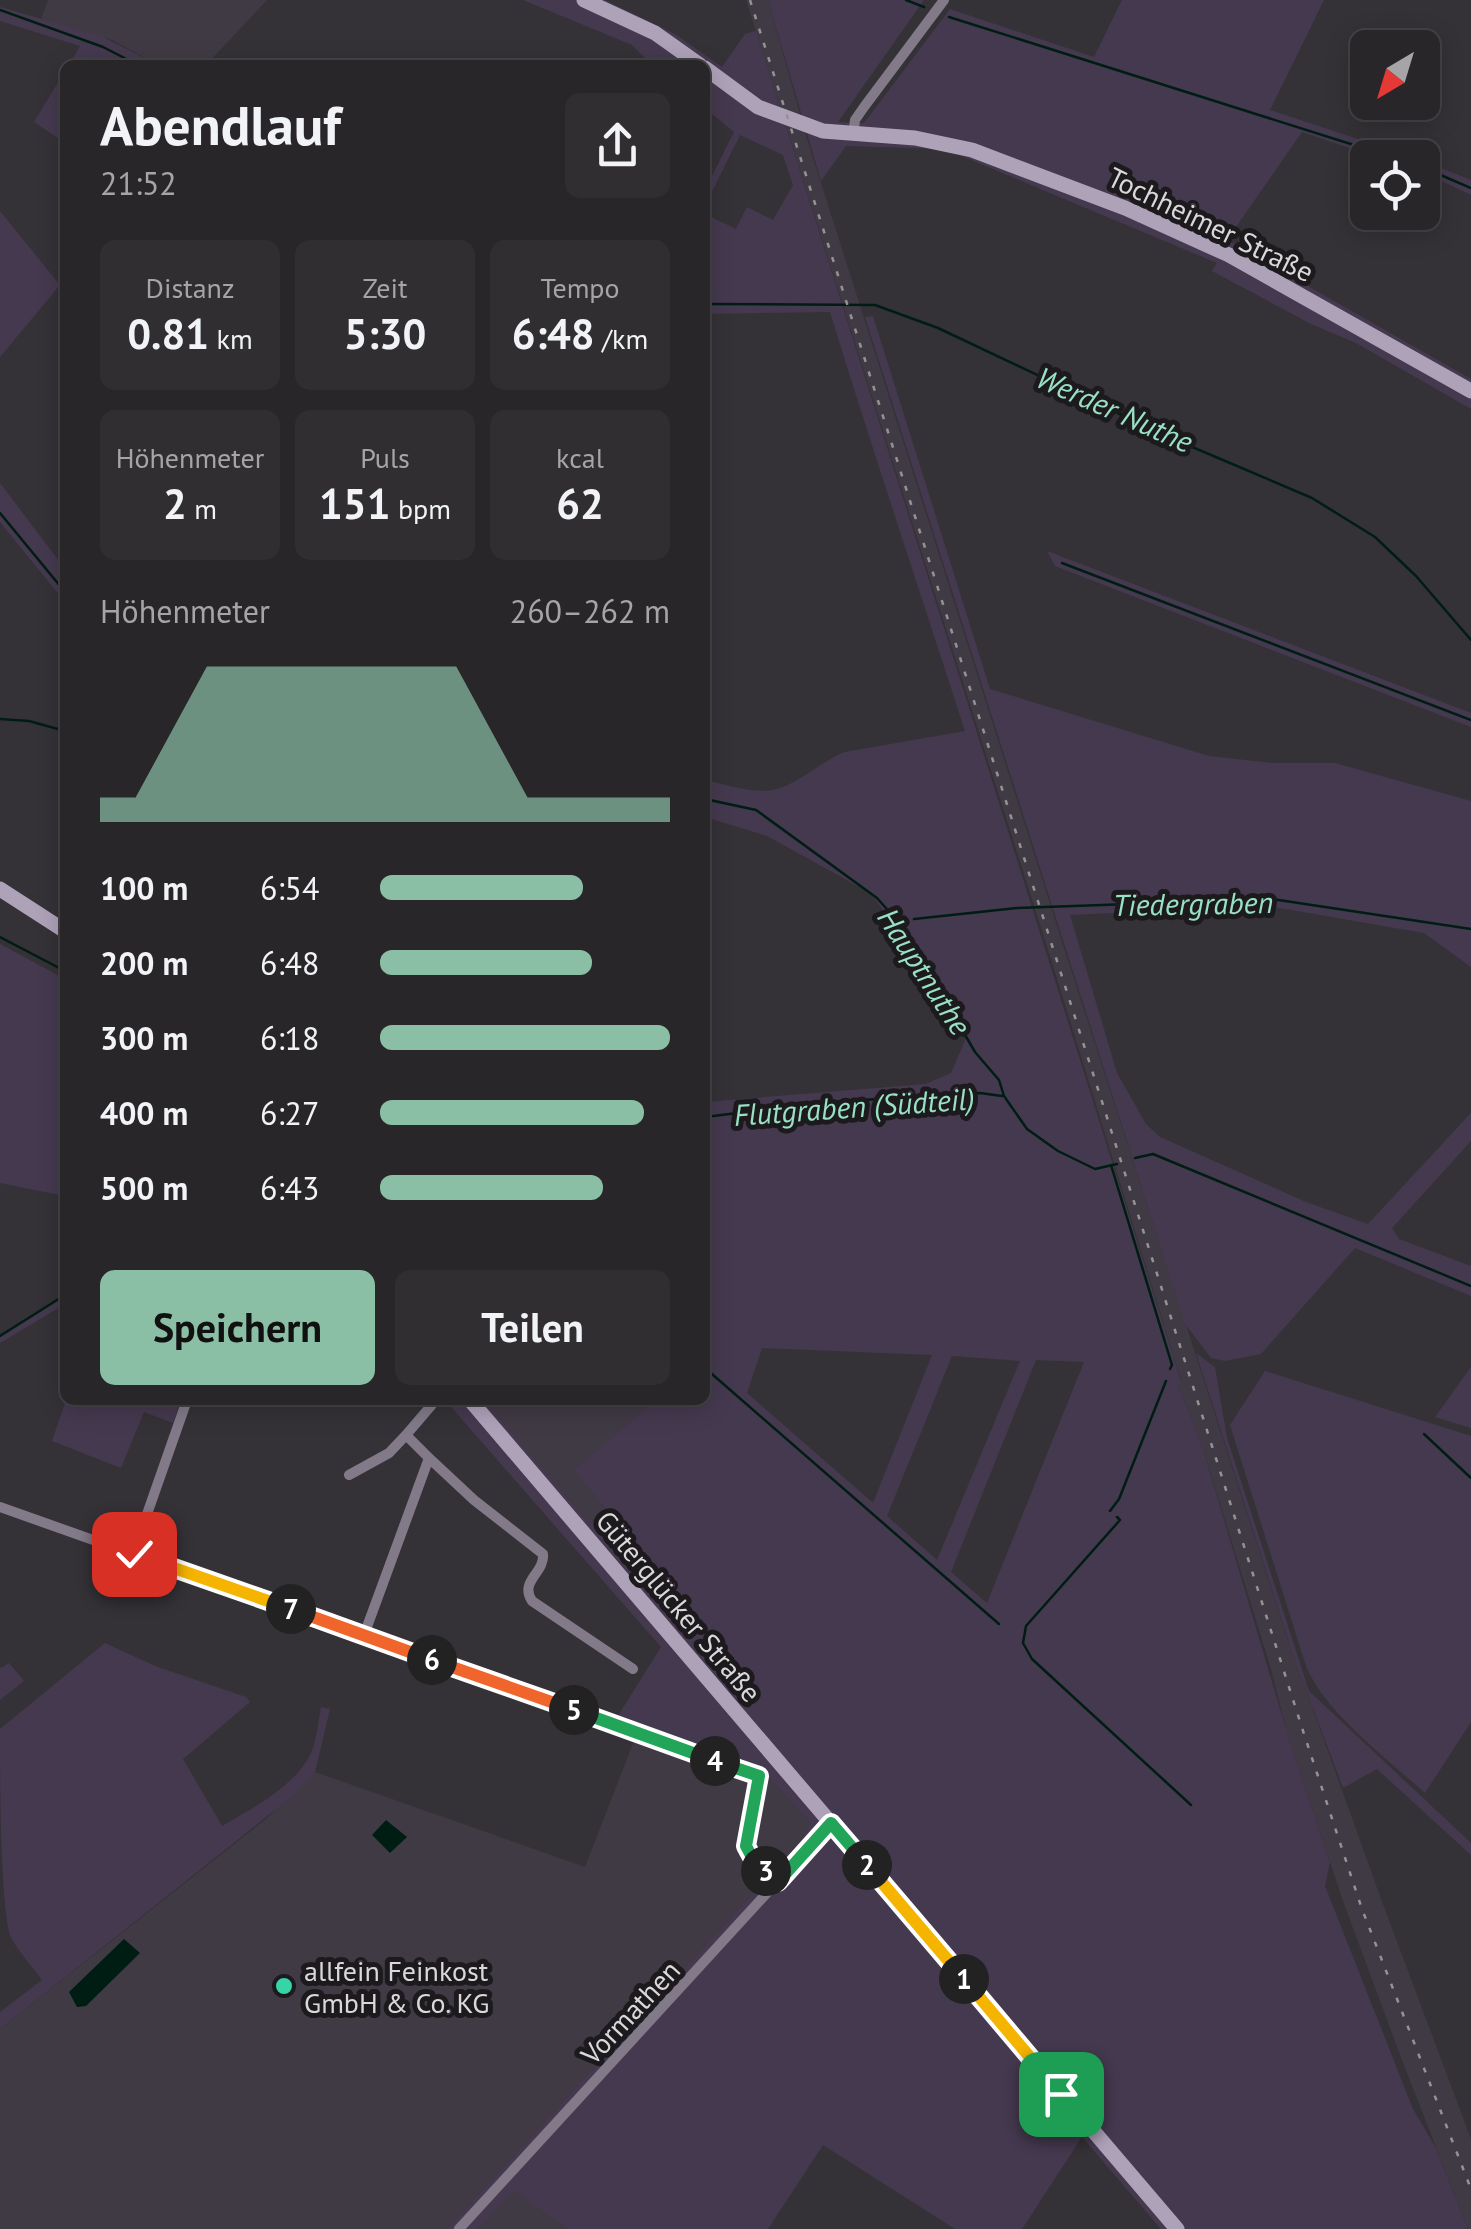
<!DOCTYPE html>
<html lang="de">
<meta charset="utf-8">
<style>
:root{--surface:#282629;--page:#302e31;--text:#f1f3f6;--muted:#a5a5a8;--line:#444346;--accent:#8abfa5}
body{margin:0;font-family:"PT Sans",sans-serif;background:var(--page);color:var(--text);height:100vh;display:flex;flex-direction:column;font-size:38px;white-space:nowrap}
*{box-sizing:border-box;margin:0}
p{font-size:32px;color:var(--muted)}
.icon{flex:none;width:55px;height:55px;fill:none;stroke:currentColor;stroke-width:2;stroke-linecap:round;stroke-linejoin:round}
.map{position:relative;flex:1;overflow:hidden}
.details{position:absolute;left:60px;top:60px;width:650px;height:1345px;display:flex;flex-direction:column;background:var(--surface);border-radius:15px;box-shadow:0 5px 25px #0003,0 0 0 2px var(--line)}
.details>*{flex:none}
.needle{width:65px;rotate:218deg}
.fabs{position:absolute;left:1350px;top:30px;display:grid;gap:20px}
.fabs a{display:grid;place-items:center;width:90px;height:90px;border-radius:15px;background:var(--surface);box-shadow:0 5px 25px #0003,0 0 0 2px var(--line);font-size:50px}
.pin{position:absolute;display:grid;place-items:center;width:85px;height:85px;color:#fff;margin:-42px;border-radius:20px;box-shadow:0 5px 15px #0006}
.km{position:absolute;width:50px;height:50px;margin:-25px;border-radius:50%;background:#222;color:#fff;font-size:28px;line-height:50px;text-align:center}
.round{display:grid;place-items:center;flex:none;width:105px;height:105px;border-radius:15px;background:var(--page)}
.summary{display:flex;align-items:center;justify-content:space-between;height:170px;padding:0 40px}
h1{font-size:55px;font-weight:700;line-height:75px}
.metrics{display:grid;grid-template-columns:repeat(3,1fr);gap:15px;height:170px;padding:10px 40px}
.metrics div{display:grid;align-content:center;border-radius:15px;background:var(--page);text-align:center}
.metrics b{font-size:42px;font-weight:700}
.metrics small{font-size:28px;font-weight:400}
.metrics p{font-size:28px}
.chart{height:280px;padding:20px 40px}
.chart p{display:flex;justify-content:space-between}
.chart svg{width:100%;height:180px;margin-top:10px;fill:var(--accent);opacity:.7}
.primary-button{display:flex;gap:20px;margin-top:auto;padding:20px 40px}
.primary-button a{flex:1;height:115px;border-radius:15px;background:var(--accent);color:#111;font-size:40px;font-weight:700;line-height:115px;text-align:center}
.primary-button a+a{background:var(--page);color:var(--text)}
ul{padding:0 40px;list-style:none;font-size:32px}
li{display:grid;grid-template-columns:160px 120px 1fr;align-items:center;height:75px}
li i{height:25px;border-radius:12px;background:var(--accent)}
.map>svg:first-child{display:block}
.built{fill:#403a45}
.green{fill:#45394f;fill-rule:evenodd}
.water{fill:#001d14}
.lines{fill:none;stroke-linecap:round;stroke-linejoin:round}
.stream{stroke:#001d14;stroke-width:2.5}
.street{stroke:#827a89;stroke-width:10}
.secondary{stroke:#aea2b9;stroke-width:15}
.rail{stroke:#959296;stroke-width:2.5;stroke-dasharray:5 10;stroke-linecap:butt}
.split-1-casing{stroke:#fff;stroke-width:20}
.split-2-casing{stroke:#fff;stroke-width:20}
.split-3-casing{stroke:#fff;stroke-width:20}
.split-4-casing{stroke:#fff;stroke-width:20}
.split-5-casing{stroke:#fff;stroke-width:20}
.split-6-casing{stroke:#fff;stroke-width:20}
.split-7-casing{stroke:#fff;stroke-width:20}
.split-8-casing{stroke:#fff;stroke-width:20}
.split-1{stroke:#f5b400;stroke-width:12}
.split-2{stroke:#f5b400;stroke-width:12}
.split-3{stroke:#22a559;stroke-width:12}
.split-4{stroke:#22a559;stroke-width:12}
.split-5{stroke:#22a559;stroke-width:12}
.split-6{stroke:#f0652b;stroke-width:12}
.split-7{stroke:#f0652b;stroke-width:12}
.split-8{stroke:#f5b400;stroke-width:12}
.poi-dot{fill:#36d4a7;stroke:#1c1a1d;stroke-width:4}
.labels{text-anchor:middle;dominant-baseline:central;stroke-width:10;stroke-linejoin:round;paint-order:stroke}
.street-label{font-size:28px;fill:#dad8db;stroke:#1c1a1d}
.poi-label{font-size:28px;fill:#dad8db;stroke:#1c1a1d;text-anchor:start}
.water-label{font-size:30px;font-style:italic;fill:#99e1c5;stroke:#1c1a1d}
</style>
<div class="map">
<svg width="1471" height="2229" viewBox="0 0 1471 2229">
<rect width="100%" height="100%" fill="#353237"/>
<path class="built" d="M48 0H267L206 65H158L112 40 41 19Z
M746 0H768L807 139 1066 954 1286 1634 1381 1899 1471 2139V2229H1468L1402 2060 1343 1901 1286 1729 1271 1669 1201 1442 1178 1385 1182 1383 1050 956Z
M484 1400H655L575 1470 607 1510 590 1525Z
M639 1728 764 1772 809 1822 804 1837 447 2229H0V2029L266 1819 315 1772 585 1867Z
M514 2190 568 2229H478Z"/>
<path class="green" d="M523 0H605L675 34 722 67 745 34 756 31 1182 1384 1178 1385 1201 1442 1286 1729 1330 1862 1325 1886 1413 2109 1436 2148 1468 2229H1161L1082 2137 1022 2229H955L823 2145 768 2229H568L514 2191 478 2229H447L804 1837 809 1822 764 1772 616 1719 661 1647 445 1400H484L590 1524 607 1510 574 1470 655 1400H705V1102L926 1084 951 1073 966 1038 877 901 867 891 767 836 705 817V780C729 785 759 797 783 787 805 778 822 761 845 752L965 731C920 591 873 452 830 312L705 314V214L736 229 747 207 773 220 793 185 783 155 740 135 705 206V190L734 132 705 108V65H652L632 45ZM762 1348 932 1355 873 1503 747 1393ZM952 1356 1020 1361 937 1560 887 1516ZM1036 1360 1084 1362 987 1603 951 1572Z
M768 0H924L838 122 864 123 950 9 1094 57 1122 0H1324L1270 110 1412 157H1377L1302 132 1227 240 1471 379V409L1356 343 1311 324 1212 271 1217 263 945 149 846 146 821 181Z
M0 7 101 36 158 65H69L80 46 0 21Z
M65 71V143L34 122Z
M1423 161 1471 180V195L1423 172Z
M0 211 60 285 0 357Z
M873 316 990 689 1209 756 1273 763H1335L1471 801V967L1424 933 1268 906 1070 915 1117 1073 1146 1124 1160 1137 1306 1202 1368 1224 1471 1113V1141L1392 1228 1399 1239 1471 1266V1296L1355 1248 1261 1354 1225 1361 1211 1358 1185 1324 865 317Z
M0 483 65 569V602L0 522Z
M1047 551 1471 713V727L1055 566Z
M0 944 65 979V1196L0 1183Z
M65 1296V1304L0 1343V1335Z
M1196 1353 1215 1367 1227 1438 1309 1691 1471 1843V1855L1377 1769 1343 1788 1294 1658Z
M1471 1367V1428L1435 1417Z
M1265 1371 1471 1436V1722L1425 1793C1387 1758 1326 1714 1306 1666L1230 1425Z
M66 1400H181L173 1423 144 1412 121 1468 52 1441Z
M105 1643 155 1666 246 1697 250 1702 183 1759 222 1826C251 1809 294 1787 310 1755 317 1741 318 1723 321 1707L330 1709 315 1772 294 1795 0 2029V2012L42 1980C32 1965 17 1951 10 1935 0 1898 0 1775 0 1729Z
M9 1663 24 1681 0 1700V1667L2 1668Z"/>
<path class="water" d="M386 1820 407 1837 390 1853 372 1835Z
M124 1939 140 1953 86 2006 77 2007 69 1992Z"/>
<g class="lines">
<path class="stream" d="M906 0 924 7
M0 10 103 47 138 65
M949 17 1395 158
M1422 167 1471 188
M705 304 875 305 938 328 1164 435 1312 498 1375 537 1416 576 1471 640
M0 513 65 592
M1062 563 1471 720
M0 719 29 721 65 731
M705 799 756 810 877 898 901 925 975 1052 999 1080 1004 1096 1027 1129 1058 1151 1095 1169 1117 1164
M914 919 1017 908 1272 899 1471 929
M0 937 65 971
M705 1117 828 1102 980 1093 1002 1096
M1135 1158 1153 1154 1471 1286
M1111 1165 1172 1365 1170 1369
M0 1336 65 1295
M705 1368 999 1624
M1424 1434 1471 1478
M1110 1511 1119 1499 1166 1381
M1117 1517 1120 1520 1026 1626 1023 1643 1032 1659 1191 1805"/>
<path class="street" d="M853 135 855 120 864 107 944 0
M429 1458 474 1500 543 1554C545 1573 519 1581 532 1601L633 1669
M349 1475 389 1453 406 1435
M0 1507 759 1776 746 1846 753 1859 778 1882
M133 1554 187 1400
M364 1635 429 1458 406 1435 436 1400
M459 2229 831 1823"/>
<path class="secondary" d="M584 0 655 33 700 65
M705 68 758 107 823 131 915 138 972 150 1125 208 1229 255 1471 391
M0 889 65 931
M470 1400 1177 2229"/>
<path class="rail" d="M750 0 1304 1734 1362 1909 1471 2189"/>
</g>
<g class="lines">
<defs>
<path id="split-1" d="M964 1979 1061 2094"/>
<path id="split-2" d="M867 1865 964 1979"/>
<path id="split-3" d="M766 1871 778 1882 831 1823 867 1865"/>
<path id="split-4" d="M715 1761 759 1776 746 1846 753 1859 766 1871"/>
<path id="split-5" d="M574 1710 715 1761"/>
<path id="split-6" d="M432 1660 574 1710"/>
<path id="split-7" d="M291 1609 432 1660"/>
<path id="split-8" d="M134 1554 291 1609"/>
</defs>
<use href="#split-1" class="split-1-casing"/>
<use href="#split-2" class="split-2-casing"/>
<use href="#split-3" class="split-3-casing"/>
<use href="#split-4" class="split-4-casing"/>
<use href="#split-5" class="split-5-casing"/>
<use href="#split-6" class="split-6-casing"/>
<use href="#split-7" class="split-7-casing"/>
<use href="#split-8" class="split-8-casing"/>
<use href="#split-1" class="split-1"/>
<use href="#split-2" class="split-2"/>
<use href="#split-3" class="split-3"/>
<use href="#split-4" class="split-4"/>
<use href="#split-5" class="split-5"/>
<use href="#split-6" class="split-6"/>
<use href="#split-7" class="split-7"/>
<use href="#split-8" class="split-8"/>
</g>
<circle class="poi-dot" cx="284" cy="1986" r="10"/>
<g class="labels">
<g class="street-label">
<text transform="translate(1211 224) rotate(26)">Tochheimer Straße</text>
<text transform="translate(679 1606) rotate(50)">Güterglücker Straße</text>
<text transform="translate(630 2012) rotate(-47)">Vormathen</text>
</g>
<g class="poi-label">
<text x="304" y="1970">allfein Feinkost<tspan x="304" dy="32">GmbH &amp; Co. KG</tspan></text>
</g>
<g class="water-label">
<text transform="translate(1115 409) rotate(24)">Werder Nuthe</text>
<text transform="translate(1193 903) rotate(-1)">Tiedergraben</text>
<text transform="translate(925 971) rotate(57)">Hauptnuthe</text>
<text transform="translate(854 1106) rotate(-4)">Flutgraben (Südteil)</text>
</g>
</g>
</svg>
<div class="fabs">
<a><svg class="needle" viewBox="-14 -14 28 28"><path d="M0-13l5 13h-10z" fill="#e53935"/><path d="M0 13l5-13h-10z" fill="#a5a5a8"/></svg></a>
<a><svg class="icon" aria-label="locate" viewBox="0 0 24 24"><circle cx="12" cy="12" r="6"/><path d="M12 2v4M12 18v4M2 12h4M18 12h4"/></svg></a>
</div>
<div class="pin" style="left:1061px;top:2094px;background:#1e9e55"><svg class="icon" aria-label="arrive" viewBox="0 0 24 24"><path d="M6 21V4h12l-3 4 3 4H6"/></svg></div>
<div class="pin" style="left:134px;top:1554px;background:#d93025"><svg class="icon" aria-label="check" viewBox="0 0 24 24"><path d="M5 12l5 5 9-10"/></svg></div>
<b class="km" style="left:964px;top:1979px">1</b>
<b class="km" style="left:867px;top:1865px">2</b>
<b class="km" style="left:766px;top:1871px">3</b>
<b class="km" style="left:715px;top:1761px">4</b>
<b class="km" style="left:574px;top:1710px">5</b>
<b class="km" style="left:432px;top:1660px">6</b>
<b class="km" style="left:291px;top:1609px">7</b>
<section class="details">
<div class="summary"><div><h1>Abendlauf</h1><p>21:52</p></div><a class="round"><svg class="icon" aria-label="share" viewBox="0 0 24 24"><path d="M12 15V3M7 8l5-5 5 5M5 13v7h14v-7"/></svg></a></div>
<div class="metrics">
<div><p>Distanz</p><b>0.81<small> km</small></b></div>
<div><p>Zeit</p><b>5:30</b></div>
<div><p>Tempo</p><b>6:48<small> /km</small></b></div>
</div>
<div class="metrics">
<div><p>Höhenmeter</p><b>2<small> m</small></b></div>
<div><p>Puls</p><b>151<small> bpm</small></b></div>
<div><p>kcal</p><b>62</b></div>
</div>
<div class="chart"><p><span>Höhenmeter</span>260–262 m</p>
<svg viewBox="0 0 160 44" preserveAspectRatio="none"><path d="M0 44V38L10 38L20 22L30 6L40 6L50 6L60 6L70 6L80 6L90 6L100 6L110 22L120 38L130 38L140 38L150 38L160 38V44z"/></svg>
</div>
<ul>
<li><b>100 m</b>6:54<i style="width:70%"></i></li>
<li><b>200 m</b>6:48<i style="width:73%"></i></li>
<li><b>300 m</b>6:18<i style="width:100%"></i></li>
<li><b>400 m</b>6:27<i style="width:91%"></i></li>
<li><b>500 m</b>6:43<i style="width:77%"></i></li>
</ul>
<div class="primary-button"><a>Speichern</a><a>Teilen</a></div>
</section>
</div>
